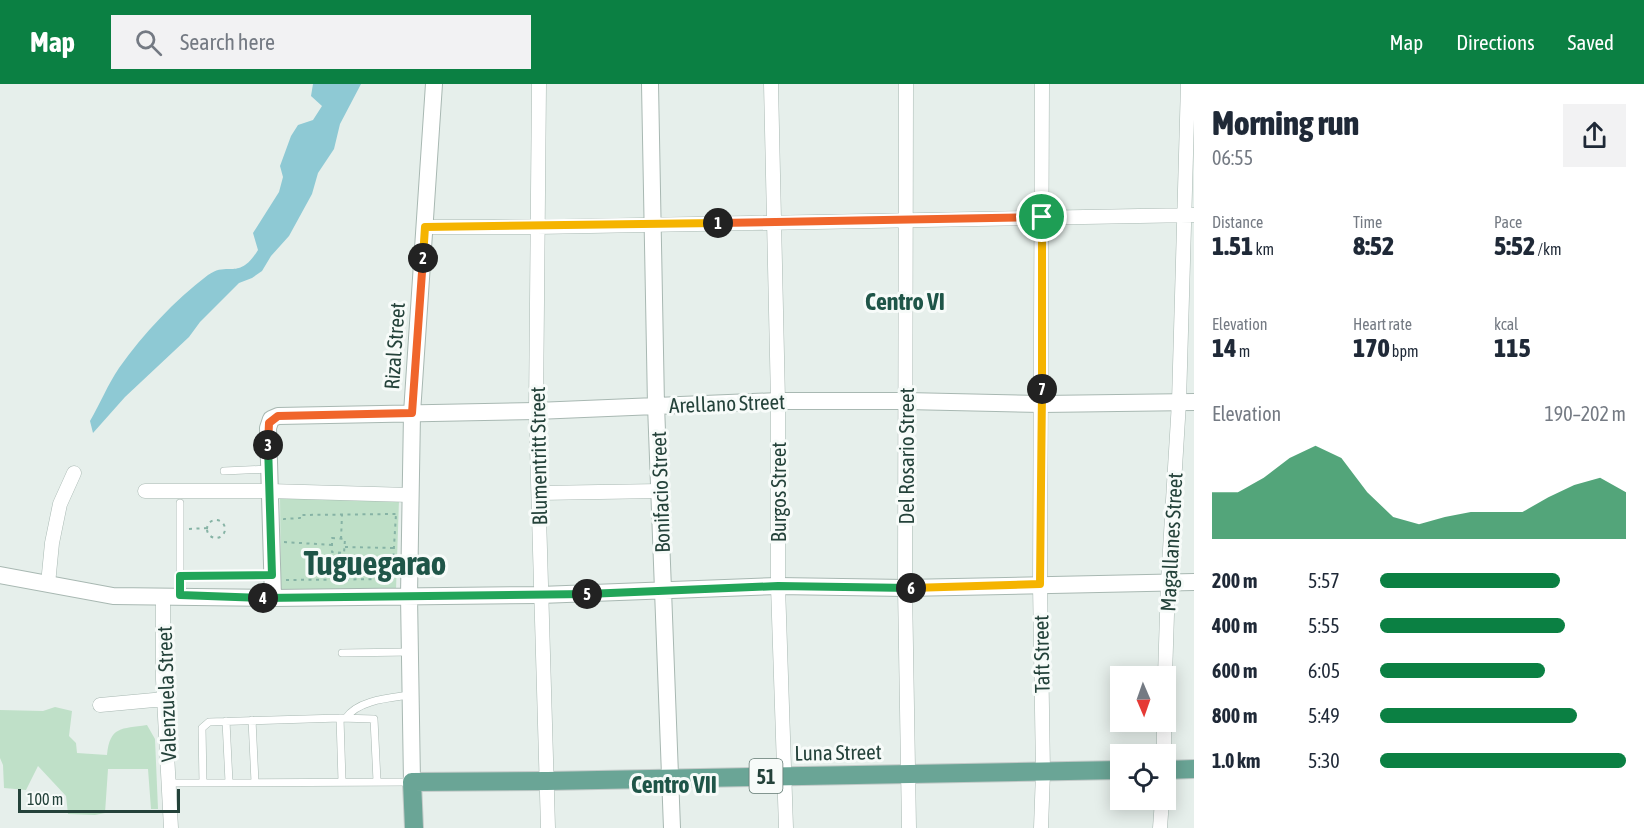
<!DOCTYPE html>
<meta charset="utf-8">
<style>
:root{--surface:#fff;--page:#f2f2f3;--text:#1f2937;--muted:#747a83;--accent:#0b8043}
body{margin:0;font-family:"Asap Condensed",sans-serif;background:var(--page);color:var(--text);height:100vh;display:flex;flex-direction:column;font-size:22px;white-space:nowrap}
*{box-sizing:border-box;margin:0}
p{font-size:20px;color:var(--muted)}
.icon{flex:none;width:33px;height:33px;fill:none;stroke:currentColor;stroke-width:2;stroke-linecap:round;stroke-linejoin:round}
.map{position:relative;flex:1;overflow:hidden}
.drawer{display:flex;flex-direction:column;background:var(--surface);width:450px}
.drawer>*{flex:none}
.needle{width:39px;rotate:178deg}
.controls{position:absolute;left:1110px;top:582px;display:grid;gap:12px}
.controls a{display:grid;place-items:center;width:66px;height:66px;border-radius:0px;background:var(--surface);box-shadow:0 3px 15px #0003;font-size:30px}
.scale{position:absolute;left:18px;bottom:15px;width:162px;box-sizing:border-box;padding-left:6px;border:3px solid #24423a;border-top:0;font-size:16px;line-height:21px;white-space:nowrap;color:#24423a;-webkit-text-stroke:4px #f7fbf9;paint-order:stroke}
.pin{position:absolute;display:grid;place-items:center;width:51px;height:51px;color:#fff;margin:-26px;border:3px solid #fff;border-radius:50%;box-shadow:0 2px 6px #0007}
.km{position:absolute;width:30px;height:30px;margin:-15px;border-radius:50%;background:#222;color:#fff;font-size:16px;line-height:30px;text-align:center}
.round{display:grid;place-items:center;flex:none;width:63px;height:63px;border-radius:0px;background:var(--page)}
.overview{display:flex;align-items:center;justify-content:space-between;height:102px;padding:0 18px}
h1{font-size:33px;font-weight:800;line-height:45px}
.stats{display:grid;grid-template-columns:repeat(3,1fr);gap:9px;height:102px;padding:6px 18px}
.stats div{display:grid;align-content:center}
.stats b{font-size:26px;font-weight:800}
.stats small{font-size:16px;font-weight:400}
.stats p{font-size:16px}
.chart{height:168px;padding:12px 18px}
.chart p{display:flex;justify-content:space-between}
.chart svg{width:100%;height:108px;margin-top:6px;fill:var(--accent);opacity:.7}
ul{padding:0 18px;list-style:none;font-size:20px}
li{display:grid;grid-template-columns:96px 72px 1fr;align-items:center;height:45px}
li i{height:15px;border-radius:8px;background:var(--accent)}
header{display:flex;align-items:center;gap:36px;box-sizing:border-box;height:84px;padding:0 30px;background:var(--accent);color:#fff}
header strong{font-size:28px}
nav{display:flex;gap:33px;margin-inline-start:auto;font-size:21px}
.search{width:420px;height:54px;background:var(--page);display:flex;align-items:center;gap:15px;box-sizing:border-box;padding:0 21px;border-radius:0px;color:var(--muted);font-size:22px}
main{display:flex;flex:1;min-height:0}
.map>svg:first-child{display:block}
.green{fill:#bfe0c8}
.water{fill:#8ec9d4}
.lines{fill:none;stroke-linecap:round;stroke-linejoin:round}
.service-casing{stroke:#a8b8b2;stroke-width:8}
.minor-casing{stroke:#a8b8b2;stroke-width:15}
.tertiary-casing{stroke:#a8b8b2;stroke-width:18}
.primary-casing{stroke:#c2cac8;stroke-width:20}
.path{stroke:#86b3a5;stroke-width:2;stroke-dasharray:3 4.5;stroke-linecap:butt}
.service{stroke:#fff;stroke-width:7}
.minor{stroke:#fff;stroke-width:14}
.tertiary{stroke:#fff;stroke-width:16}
.primary{stroke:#6aa596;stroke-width:18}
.split-1-casing{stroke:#fff;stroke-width:12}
.split-2-casing{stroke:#fff;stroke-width:12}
.split-3-casing{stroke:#fff;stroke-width:12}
.split-4-casing{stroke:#fff;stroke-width:12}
.split-5-casing{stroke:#fff;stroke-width:12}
.split-6-casing{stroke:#fff;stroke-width:12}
.split-7-casing{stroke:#fff;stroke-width:12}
.split-8-casing{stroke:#fff;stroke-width:12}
.split-1{stroke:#f0652b;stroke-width:8}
.split-2{stroke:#f5b400;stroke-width:8}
.split-3{stroke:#f0652b;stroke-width:8}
.split-4{stroke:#22a559;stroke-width:8}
.split-5{stroke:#22a559;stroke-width:8}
.split-6{stroke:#22a559;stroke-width:8}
.split-7{stroke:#f5b400;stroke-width:8}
.split-8{stroke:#f5b400;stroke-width:8}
.labels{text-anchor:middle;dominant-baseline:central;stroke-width:6;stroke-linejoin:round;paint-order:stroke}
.shield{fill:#f7fbf9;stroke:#637a73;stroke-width:1.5}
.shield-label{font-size:20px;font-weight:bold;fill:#24423a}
.street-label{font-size:21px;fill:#24423a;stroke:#f7fbf9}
.quarter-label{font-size:24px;font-weight:bold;fill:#1f5548;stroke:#f7fbf9}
.town-label{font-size:33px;font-weight:bold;fill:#1f5548;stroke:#f7fbf9}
</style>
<header>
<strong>Map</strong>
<div class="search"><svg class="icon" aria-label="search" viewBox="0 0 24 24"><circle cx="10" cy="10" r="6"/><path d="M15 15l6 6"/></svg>Search here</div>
<nav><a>Map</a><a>Directions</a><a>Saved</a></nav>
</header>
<main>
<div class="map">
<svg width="1194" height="744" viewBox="0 0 1194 744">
<rect width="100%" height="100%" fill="#e6efeb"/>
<path class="green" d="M280 412 399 416 396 506 281 509Z
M55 623 72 627 69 652 76 659 77 669 107 671C110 642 121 645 147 641L155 655 158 725H151L148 685H108L105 729 95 731 68 730 66 712 38 682 26 706 4 704 3 681 0 674V626L43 627Z"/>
<path class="water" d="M313 0H361L340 40 334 65 318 89 312 110 289 152 271 172 262 187 252 194 239 199 200 238 189 253 125 313 93 349 90 337C100 320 108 300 119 284 144 249 174 217 208 191 229 176 238 198 258 166L253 149 279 108 283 93 280 82 291 52 298 41 313 36 322 22 311 12Z"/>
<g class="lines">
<defs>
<path id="service" d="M224 387 269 385
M180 419V511
M180 492 272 491
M342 569 409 568
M346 634C358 616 390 614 410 611
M252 636 255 698
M226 637 229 698
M342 697 340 634 374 635 377 697
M169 699 412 698
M203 699 202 644 209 638 340 634"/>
<path id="minor" d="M539 0 536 327 548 744
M771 0 778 317V502L786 744
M906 0 905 504 909 744
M425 143H537L1194 131
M145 407H269L410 411
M539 409 660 407
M48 500 52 459 60 420 74 389
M163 512V595L171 744
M1165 592 1168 499 1179 318 1188 0
M100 621 165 615
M1164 670V638
M1041 744 1043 688 1040 500 1042 0
M1160 744 1162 716"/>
<path id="tertiary" d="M650 0 656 321 672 744
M0 491 113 512 273 514 540 511 778 502 905 504 1194 498
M273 514 268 344 271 335 278 332 536 327 778 317H906L1042 320 1194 318
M412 698 409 512 412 329 434 0"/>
<path id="primary" d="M1166 686 1194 685
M414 744 412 698 547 697 1120 686"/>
</defs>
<use href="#service" class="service-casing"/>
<use href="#minor" class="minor-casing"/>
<use href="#tertiary" class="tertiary-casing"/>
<use href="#primary" class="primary-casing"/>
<path class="path" d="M284 436V435L300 434V431L397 430
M207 445a9 9 0 1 1 18 0a9 9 0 1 1-18 0Z
M189 445 207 444
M332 454 345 455 344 469 332 468Z
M341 455 342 431
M284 458 332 461
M345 463 393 464
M337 495 339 469
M392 495 396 430
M286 496 397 495"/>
<use href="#service" class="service"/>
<use href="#minor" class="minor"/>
<use href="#tertiary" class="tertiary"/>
<use href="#primary" class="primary"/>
</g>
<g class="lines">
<defs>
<path id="split-1" d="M718 139 1042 133"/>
<path id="split-2" d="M423 174 425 143 718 139"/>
<path id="split-3" d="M268 361 269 339 278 332 412 329 423 174"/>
<path id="split-4" d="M263 514 180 511V492L272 491 268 361"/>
<path id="split-5" d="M263 514 587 510"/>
<path id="split-6" d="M587 510 778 502 911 504"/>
<path id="split-7" d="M911 504 1040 500 1042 305"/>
<path id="split-8" d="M1042 133V305"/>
</defs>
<use href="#split-1" class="split-1-casing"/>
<use href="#split-2" class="split-2-casing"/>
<use href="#split-3" class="split-3-casing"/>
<use href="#split-4" class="split-4-casing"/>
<use href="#split-5" class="split-5-casing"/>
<use href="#split-6" class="split-6-casing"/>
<use href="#split-7" class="split-7-casing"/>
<use href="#split-8" class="split-8-casing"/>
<use href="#split-1" class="split-1"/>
<use href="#split-2" class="split-2"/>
<use href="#split-3" class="split-3"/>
<use href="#split-4" class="split-4"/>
<use href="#split-5" class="split-5"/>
<use href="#split-6" class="split-6"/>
<use href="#split-7" class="split-7"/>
<use href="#split-8" class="split-8"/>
</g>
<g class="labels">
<rect class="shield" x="749.5" y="675" width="33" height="34" rx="4.5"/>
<g class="shield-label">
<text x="766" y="692">51</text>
</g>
<g class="street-label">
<text transform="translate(394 262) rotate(-86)">Rizal Street</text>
<text transform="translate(727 319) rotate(-2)">Arellano Street</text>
<text transform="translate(538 372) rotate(-91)">Blumentritt Street</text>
<text transform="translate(906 372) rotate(-90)">Del Rosario Street</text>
<text transform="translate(660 408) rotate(-92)">Bonifacio Street</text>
<text transform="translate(778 408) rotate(-90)">Burgos Street</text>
<text transform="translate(1171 458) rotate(-87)">Magallanes Street</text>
<text transform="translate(1041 570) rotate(-91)">Taft Street</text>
<text transform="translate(166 610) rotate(-92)">Valenzuela Street</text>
<text transform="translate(838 668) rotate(-1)">Luna Street</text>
</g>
<g class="quarter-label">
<text x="905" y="217">Centro VI</text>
<text x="674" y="700">Centro VII</text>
</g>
<g class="town-label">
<text x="375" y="479">Tuguegarao</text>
</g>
</g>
</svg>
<div class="controls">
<a><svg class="needle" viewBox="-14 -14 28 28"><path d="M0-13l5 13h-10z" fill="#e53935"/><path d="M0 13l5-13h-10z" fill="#747a83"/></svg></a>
<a><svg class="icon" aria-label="locate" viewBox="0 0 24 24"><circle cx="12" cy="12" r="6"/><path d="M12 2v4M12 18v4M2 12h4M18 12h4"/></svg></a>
</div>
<div class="scale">100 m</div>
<div class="pin" style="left:1042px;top:133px;background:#1e9e55"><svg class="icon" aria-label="arrive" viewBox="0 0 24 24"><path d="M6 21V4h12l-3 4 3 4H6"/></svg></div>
<b class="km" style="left:718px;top:139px">1</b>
<b class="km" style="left:423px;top:174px">2</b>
<b class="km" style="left:268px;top:361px">3</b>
<b class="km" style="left:263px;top:514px">4</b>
<b class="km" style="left:587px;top:510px">5</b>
<b class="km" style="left:911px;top:504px">6</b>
<b class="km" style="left:1042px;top:305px">7</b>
</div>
<section class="drawer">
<div class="overview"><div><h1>Morning run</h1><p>06:55</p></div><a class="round"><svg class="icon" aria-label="share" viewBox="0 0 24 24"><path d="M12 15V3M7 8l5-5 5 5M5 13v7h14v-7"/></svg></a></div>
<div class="stats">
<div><p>Distance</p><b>1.51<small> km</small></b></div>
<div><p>Time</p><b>8:52</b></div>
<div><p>Pace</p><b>5:52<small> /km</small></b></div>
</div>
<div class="stats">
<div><p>Elevation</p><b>14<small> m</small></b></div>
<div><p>Heart rate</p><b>170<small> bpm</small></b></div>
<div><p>kcal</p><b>115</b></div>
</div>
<div class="chart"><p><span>Elevation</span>190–202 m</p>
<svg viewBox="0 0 160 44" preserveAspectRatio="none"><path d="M0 44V25L10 25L20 19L30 11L40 6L50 11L60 25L70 35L80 38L90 35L100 33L110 33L120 33L130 27L140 22L150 19L160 25V44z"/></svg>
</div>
<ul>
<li><b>200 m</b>5:57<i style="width:73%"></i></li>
<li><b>400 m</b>5:55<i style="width:75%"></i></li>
<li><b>600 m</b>6:05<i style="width:67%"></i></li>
<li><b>800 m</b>5:49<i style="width:80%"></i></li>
<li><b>1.0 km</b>5:30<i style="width:100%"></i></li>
</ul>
</section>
</main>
